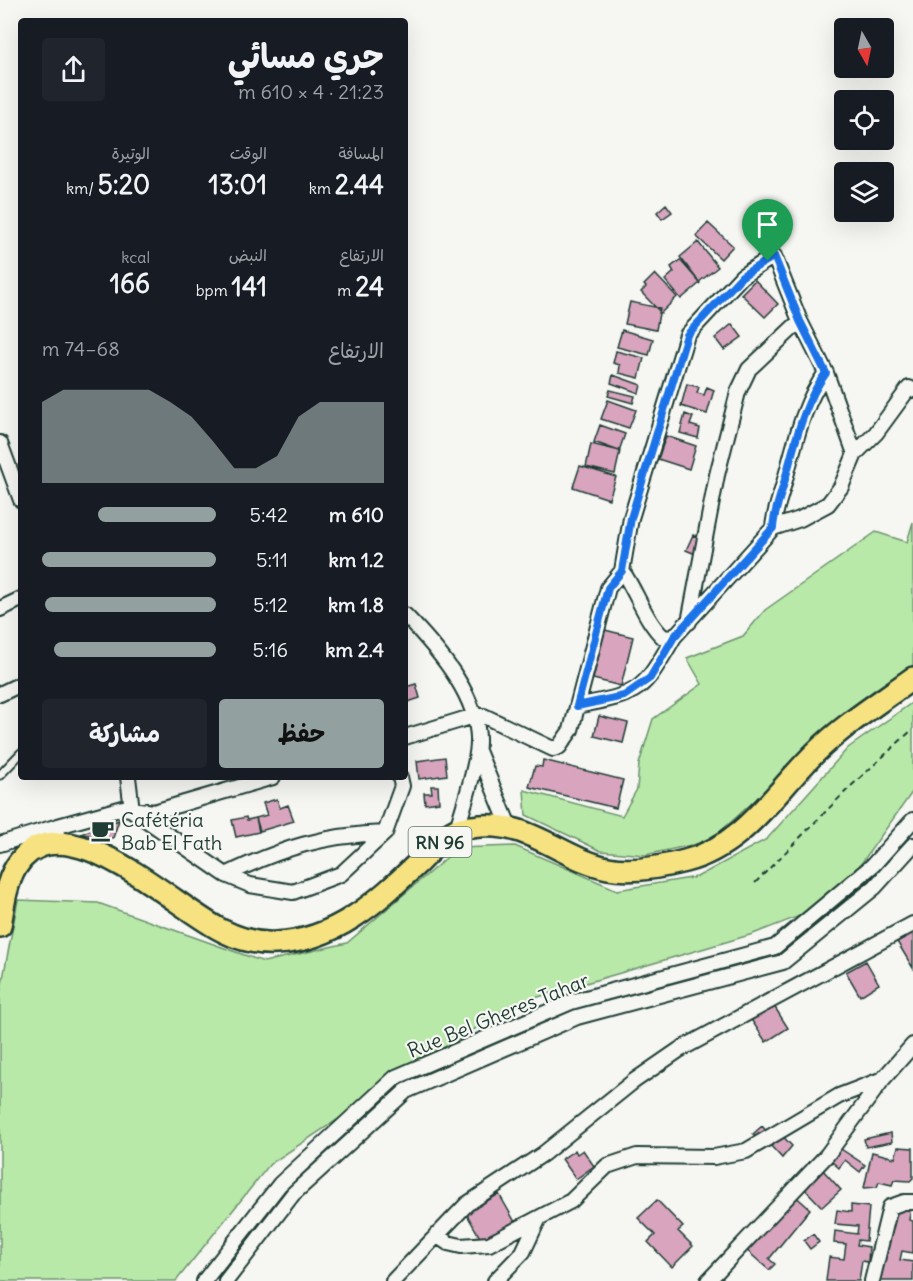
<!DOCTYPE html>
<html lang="ar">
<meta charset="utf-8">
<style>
:root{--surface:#171b24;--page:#20242c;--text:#f1f3f6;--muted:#9ea1a6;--accent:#92a19f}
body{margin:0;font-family:Delius,"Playpen Sans Arabic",sans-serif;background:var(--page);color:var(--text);direction:rtl;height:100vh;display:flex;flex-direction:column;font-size:22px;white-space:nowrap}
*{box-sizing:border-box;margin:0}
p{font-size:20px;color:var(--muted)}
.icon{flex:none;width:33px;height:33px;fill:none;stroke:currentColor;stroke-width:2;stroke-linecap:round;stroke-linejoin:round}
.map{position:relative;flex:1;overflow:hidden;direction:ltr}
.side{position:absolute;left:18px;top:18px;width:390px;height:762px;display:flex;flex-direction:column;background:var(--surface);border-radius:6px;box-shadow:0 6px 24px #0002;direction:rtl}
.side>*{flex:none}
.needle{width:39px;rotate:171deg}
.buttons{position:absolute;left:834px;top:18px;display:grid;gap:12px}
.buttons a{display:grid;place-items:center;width:60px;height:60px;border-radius:6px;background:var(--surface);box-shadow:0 6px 24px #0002;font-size:30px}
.pin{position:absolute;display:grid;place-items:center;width:51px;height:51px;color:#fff;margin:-62px -26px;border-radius:50% 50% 50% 0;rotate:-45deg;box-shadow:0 0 6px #0007}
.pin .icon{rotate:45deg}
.round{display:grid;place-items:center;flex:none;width:63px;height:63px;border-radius:6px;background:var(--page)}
.summary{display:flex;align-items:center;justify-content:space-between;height:102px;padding:0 24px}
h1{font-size:33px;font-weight:700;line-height:45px}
.stats{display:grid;grid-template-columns:repeat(3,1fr);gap:9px;height:102px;padding:6px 24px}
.stats div{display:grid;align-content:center}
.stats b{font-size:26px;font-weight:700}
.stats small{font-size:16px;font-weight:400}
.stats p{font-size:16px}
.chart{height:168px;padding:12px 24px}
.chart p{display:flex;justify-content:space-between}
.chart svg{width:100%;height:108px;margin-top:6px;fill:var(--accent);opacity:.7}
.cta{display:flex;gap:12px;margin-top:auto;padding:12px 24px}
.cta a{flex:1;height:69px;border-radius:6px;background:var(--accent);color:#111;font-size:24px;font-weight:700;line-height:69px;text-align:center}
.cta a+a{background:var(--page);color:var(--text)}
ul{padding:0 24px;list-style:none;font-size:20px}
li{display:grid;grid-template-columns:96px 72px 1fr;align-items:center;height:45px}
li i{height:15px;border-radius:8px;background:var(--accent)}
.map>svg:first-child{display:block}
.green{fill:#b9e9a9;stroke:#6c936e;stroke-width:1.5}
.building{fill:#d8a4be;stroke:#1f3d34;stroke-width:1.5}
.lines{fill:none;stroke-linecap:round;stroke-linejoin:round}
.service-casing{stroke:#1f3d34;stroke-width:11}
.minor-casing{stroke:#1f3d34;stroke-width:18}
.primary-casing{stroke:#1f3d34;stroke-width:26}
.path{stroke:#1f3d34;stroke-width:2;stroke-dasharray:6 4.5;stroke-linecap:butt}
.service{stroke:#f6f6f2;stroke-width:7}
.minor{stroke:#f6f6f2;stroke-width:14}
.primary{stroke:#f6e281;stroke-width:21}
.route-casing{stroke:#fff;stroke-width:12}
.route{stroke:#1a73e8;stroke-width:8}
.labels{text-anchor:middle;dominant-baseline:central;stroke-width:4.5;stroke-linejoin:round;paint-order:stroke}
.shield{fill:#f6f6f2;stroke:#60746d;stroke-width:1.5}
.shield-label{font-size:18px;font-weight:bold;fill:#1f3d34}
.poi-label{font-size:20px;fill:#1f3d34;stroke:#f6f6f2;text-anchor:start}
.street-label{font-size:20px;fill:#1f3d34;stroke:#f6f6f2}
</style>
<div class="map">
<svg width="913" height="1281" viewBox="0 0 913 1281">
<rect width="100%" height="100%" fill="#f6f6f2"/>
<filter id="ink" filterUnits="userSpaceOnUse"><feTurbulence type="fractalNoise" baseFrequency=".0167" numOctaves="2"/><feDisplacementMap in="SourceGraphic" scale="12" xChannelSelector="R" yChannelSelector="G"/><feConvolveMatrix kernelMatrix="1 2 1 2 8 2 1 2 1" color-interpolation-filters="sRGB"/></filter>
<g filter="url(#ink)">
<path class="green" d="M913 522V668L821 732 763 793 710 841 645 855 601 851 526 815 524 790 622 816 637 789 639 764 653 719 702 684 687 658 743 636 765 610 876 532 907 542Z
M913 702V791L833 903 753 934 511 1005 270 1164 176 1281H0V994L18 900 98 903 264 962 347 943 458 848 515 846 617 890 697 877 767 839 848 748Z"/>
<path class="building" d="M666 204 672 212 662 219 657 212Z
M708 223 733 246 721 259 696 236Z
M698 242 718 267 699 282 680 257Z
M680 260 700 283 681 299 665 280 674 272 671 267Z
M655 274 677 297 661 313 641 292 646 287 644 285Z
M755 280 778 304 765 317 741 294Z
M630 302 660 308 656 330 625 324Z
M732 324 742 337 724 350 715 338Z
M622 330 653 339 649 355 617 347Z
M616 351 644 358 639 378 619 373 620 365 613 363Z
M613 375 641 385 639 393 611 383Z
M687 384 699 387 697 393 704 395 707 387 714 390 707 414 681 406Z
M610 390 635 396 633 403 608 396Z
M608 400 636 410 629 428 601 419Z
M685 414 693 417 690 425 700 428 698 438 680 433Z
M600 425 625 434 619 451 594 442Z
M666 436 696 446 689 469 658 459Z
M591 444 620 451 615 474 586 467Z
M580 466 616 477 609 499 573 487Z
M693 535 706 541 700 556 686 550Z
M605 630 633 637 621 686 593 679Z
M416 684 420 698 405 703V687Z
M599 716 628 723 623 743 594 736Z
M445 757 447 775 419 779 417 761Z
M543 760 623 780 616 808 529 787 535 766 542 767Z
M431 786H438L439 802 425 804 424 793H432Z
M277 799 280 808 288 805 294 821 260 831 256 818 267 815 263 803Z
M246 817 247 820 256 818 259 832 236 837 232 820Z
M119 820 113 838 81 834 101 826Z
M913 930V968L896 940Z
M866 961 879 984 860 996 846 972Z
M769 998 788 1028 766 1042 746 1012Z
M762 1126 769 1134 775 1128 792 1146 782 1158 768 1143 764 1146 753 1134Z
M891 1133 892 1142 866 1147 864 1139Z
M898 1147 913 1148V1178L910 1181 894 1180 892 1185 879 1182 877 1187 864 1188 872 1152 895 1158Z
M841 1149 865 1165 860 1172 845 1160 839 1168 831 1161Z
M575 1150 577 1154 583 1150 594 1166 576 1179 562 1159Z
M821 1168 841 1190 822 1207 802 1186Z
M792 1193 810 1209 769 1259 775 1264 769 1270 744 1248Z
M499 1194 515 1222 482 1241 466 1213Z
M657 1200 683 1227 678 1231 693 1246 672 1267 648 1242 655 1235 638 1218Z
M851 1205 869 1207 866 1241 858 1240 857 1245 869 1247 868 1262 862 1261 859 1281H826L829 1257 844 1259 846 1244 834 1243 835 1231 857 1234 858 1226 835 1224 837 1210 851 1212Z
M897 1206 911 1208 909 1220 913 1221V1253L902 1251 900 1260 913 1262V1281H878L890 1221H895Z
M813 1234 819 1242 810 1249 804 1241Z"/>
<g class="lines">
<defs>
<path id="service" d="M0 775 21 753"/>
<path id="minor" d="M0 443 21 500
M855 454 876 433 909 388 913 390
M773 528C774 512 780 499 784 483 795 445 802 405 826 373
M0 609 21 599
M405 615C437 648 486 703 477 753 473 779 464 804 457 829
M689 622 717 475 738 392 749 369 800 321
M0 694 21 684
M577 706C641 693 641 694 674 637
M405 737 474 716H484L553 749 559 747 571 730 608 588 622 571 631 518 687 335 742 276 774 256 800 321 826 373 855 454 841 487 828 504 800 519 773 528 674 637 664 638C645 621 637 592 622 571
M478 751 509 826
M128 777 132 810 226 875 250 885 293 892 341 874 385 833 402 786 400 777
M0 844 58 826
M54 844 58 826 123 808 154 812 273 777
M226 875C282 848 323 835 385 833
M436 1235 448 1243 461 1246 489 1244 571 1201 607 1166 637 1156 714 1157 746 1151 839 1096 883 1079
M204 1281 280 1184 396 1077 571 1002 775 947 873 865 913 820
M226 1281 293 1194 406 1091 577 1017 783 962 875 887 913 845
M393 1281 467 1204 543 1154 634 1081 679 1050 913 924
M495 1281 523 1252 538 1220
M708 1281 827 1155 883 1079 913 1045
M872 1281 890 1207 904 1202H913"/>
<path id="primary" d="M0 926C3 907 6 883 16 867 61 794 177 910 223 931 239 939 258 944 276 943 335 941 378 901 418 863 429 852 442 837 456 830 460 828 467 827 472 827 527 818 559 858 608 868 632 873 662 867 685 861 744 846 775 792 816 752 845 724 880 702 913 678"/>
</defs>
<use href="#service" class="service-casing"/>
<use href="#minor" class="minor-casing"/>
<use href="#primary" class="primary-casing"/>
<path class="path" d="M755 883 850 787 913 729"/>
<use href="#service" class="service"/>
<use href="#minor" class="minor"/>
<use href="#primary" class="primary"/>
</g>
</g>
<g class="lines" filter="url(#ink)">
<defs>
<path id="route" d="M774 256 800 321 826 373C802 405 795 445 784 483 780 498 774 512 773 528L674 637 650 678 624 696 577 706 608 588 622 571 631 518 687 335 742 276Z"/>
</defs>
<use href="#route" class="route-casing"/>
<use href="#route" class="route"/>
</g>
<defs>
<symbol id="cafe-bare" viewBox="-9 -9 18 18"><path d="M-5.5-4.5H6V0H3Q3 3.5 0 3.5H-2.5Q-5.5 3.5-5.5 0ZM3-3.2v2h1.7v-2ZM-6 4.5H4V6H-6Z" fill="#1f3d34" stroke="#f6f6f2" stroke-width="2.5" paint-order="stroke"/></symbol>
</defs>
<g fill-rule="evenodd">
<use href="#cafe-bare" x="86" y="814" width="33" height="33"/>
</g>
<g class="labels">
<rect class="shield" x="408.5" y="827" width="63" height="30" rx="4.5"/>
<g class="shield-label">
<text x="440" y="842">RN 96</text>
</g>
<g class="poi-label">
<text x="121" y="819">Cafétéria<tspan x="121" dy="23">Bab El Fath</tspan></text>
</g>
<g class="street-label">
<text transform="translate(498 1015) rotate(-22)">Rue Bel Gheres Tahar</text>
</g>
</g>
</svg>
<div class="buttons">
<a><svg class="needle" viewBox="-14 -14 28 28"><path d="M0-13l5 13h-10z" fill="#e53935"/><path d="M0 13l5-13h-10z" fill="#9ea1a6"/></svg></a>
<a><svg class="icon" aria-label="locate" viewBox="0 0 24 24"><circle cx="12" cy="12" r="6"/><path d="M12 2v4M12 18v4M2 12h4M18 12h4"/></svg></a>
<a><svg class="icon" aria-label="layers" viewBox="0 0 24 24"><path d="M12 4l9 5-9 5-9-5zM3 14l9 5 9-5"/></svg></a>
</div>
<div class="pin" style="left:768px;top:261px;background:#1e9e55"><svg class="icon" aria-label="arrive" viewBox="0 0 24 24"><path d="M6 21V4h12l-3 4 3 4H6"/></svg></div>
<section class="side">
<div class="summary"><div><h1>جري مسائي</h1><p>21:23 · 4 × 610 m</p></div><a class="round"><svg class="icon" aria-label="share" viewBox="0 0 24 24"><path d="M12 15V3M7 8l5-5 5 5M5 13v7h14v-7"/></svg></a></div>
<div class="stats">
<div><p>المسافة</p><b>2.44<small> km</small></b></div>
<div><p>الوقت</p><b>13:01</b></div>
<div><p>الوتيرة</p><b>5:20<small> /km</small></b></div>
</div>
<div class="stats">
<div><p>الارتفاع</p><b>24<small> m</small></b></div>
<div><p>النبض</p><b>141<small> bpm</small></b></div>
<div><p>kcal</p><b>166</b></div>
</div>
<div class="chart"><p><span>الارتفاع</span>68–74 m</p>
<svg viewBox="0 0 160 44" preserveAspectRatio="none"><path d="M0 44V11L10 6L20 6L30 6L40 6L50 6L60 11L70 17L80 27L90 38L100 38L110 33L120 17L130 11L140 11L150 11L160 11V44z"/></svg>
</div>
<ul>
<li><b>610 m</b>5:42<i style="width:68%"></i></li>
<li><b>1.2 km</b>5:11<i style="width:100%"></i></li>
<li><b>1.8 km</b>5:12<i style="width:98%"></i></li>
<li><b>2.4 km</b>5:16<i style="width:93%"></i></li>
</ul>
<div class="cta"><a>حفظ</a><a>مشاركة</a></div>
</section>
</div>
